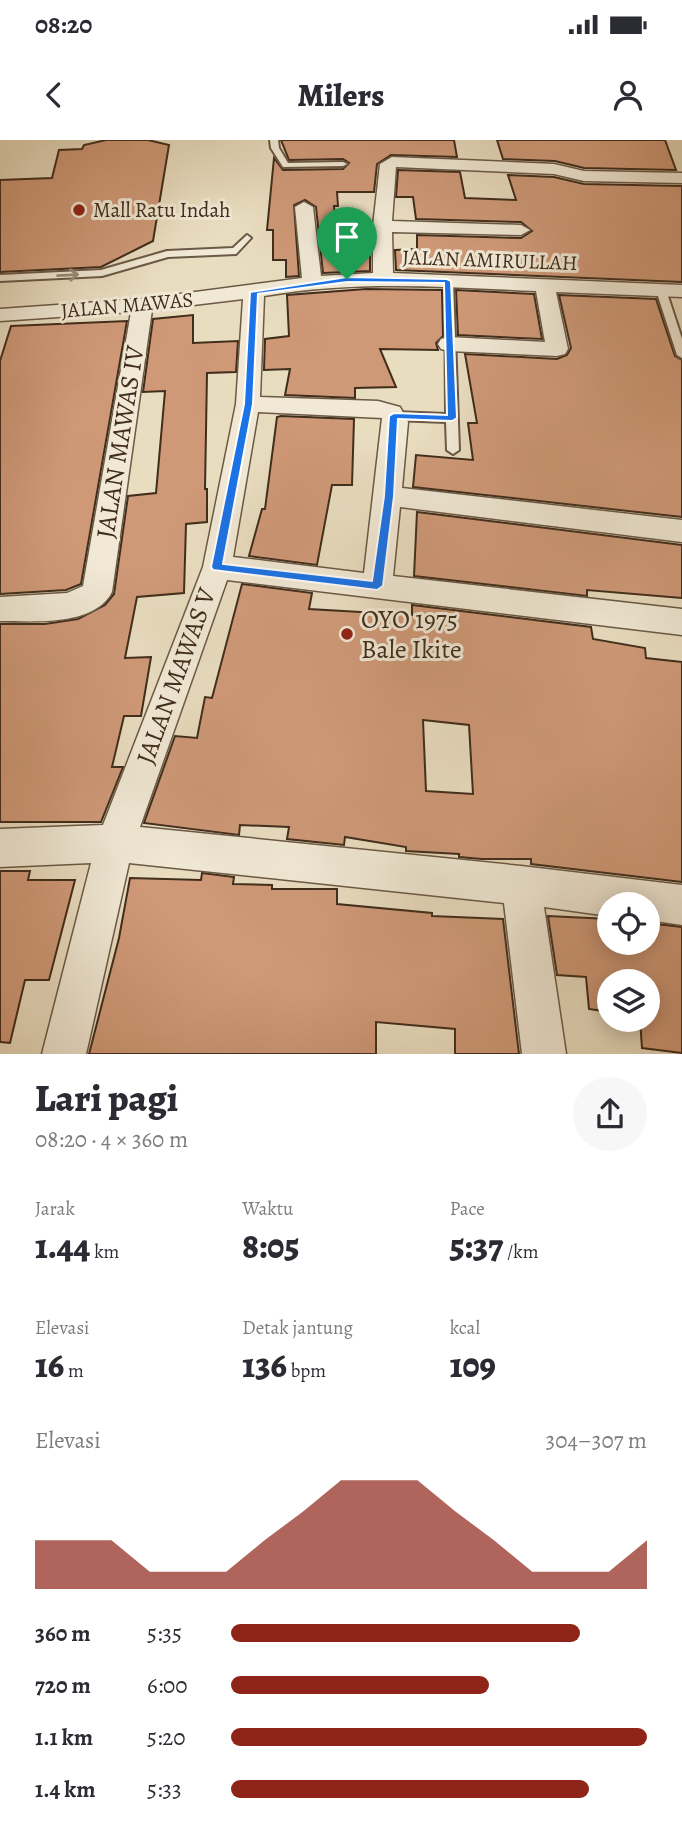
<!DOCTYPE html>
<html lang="id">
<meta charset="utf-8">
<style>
:root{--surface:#fff;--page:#f7f7f7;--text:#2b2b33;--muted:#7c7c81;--accent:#8f2418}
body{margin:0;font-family:Alegreya,serif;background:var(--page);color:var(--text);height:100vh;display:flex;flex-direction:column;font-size:26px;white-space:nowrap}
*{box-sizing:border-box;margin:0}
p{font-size:23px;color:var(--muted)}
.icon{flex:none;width:38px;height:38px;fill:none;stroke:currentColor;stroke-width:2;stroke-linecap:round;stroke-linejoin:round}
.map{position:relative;height:914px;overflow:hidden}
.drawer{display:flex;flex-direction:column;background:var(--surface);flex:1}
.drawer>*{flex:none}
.controls{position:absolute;left:597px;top:752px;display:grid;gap:14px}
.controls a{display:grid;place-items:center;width:63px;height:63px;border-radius:50%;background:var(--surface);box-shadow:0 4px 18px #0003;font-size:35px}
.pin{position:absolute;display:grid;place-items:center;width:60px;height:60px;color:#fff;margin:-72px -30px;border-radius:50% 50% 50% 0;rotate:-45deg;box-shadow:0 0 7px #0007}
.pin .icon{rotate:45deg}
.round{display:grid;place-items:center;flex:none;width:74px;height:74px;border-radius:37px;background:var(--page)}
.overview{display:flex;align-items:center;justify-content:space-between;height:119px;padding:0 35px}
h1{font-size:38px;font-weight:800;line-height:52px}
.figures{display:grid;grid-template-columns:repeat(3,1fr);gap:10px;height:119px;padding:7px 35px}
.figures div{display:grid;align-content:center}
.figures b{font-size:35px;font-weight:800}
.figures small{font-size:19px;font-weight:400}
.figures p{font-size:19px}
.chart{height:196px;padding:14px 35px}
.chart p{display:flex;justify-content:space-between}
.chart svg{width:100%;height:126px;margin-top:7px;fill:var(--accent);opacity:.7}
ul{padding:0 35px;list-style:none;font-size:23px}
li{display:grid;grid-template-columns:112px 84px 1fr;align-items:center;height:52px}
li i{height:18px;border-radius:9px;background:var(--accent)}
.status{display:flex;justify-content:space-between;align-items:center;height:49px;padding:0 35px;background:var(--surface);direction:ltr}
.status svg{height:19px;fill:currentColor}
header{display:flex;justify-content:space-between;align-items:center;height:91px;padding:0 35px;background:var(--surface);font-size:32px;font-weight:800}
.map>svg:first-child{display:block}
.building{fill:#cf9978;stroke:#402d1c;stroke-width:2;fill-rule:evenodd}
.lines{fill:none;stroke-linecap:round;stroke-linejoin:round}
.lane-casing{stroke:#6a5945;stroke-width:4}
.street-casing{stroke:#6a5945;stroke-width:3}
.lane{fill:#f1e9d6;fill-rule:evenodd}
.street{fill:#f1e9d6;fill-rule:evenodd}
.oneway{stroke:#988b79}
.route{fill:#1a73e8;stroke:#fff;stroke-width:2;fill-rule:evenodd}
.poi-dot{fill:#8f2418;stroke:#f1e9d6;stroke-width:2.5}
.labels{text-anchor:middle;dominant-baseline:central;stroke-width:6;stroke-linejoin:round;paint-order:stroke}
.far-poi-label{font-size:21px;fill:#402d1c;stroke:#f1e9d6;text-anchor:start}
.far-street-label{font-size:21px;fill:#402d1c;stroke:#f1e9d6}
.street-label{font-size:26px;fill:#402d1c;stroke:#f1e9d6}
.poi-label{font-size:26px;fill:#402d1c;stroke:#f1e9d6;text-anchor:start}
</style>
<div class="status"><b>08:20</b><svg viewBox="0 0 49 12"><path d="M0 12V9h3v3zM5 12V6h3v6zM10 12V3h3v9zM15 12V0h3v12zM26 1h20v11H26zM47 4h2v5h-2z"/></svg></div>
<header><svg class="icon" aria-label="back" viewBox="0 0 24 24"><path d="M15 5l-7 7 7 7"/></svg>Milers<svg class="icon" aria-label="person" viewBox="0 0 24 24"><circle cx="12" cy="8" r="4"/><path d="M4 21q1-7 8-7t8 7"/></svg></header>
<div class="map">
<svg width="682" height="914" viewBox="0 0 682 914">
<rect width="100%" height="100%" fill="#e9ddc0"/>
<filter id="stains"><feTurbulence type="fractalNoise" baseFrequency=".00286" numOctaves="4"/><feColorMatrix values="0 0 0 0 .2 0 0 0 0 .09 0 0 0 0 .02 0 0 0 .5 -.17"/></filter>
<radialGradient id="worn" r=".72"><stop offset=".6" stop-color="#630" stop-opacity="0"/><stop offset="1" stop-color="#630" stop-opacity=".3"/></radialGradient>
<path class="building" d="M106 0H148L169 5 153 101 101 127 0 132V40L52 38 59 10 82 9 84 5Z
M281 0H454L457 17 391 15 377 24 374 52H337L338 66H334L339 115H370V131L323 133 316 67 305 60 294 65 299 136 286 137V120H273V90H267L274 18 283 30 343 29 349 23 343 19 289 20Z
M497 0H665L676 30 584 28 555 21 503 19Z
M398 30 460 32 465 58 516 60 508 35 554 37 584 44 682 46V142L396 130 395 110 417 109V95L521 98 532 91 521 82 416 79 413 57H396Z
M366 149 442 150 443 196 436 203 438 210 380 209 396 247 355 248V258L285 255 290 229 264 230 265 199 289 196 287 155Z
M456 150 534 154 542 199 458 195Z
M559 155 656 159 675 216 682 220V377L413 347 416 315 473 320 468 283H477L465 214 557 219 567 215 571 208Z
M193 175V203L238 201 236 232 207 233 205 349H207V382L186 384 184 453 137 457 125 518 151 517 141 576H124L112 627H123L101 682H0V484H45L78 479 105 465 114 454 128 356 156 353 165 251 143 252 153 179Z
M127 181 81 444 66 450 0 454V221L11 186Z
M281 276 354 279 352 345H332L317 425 249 416 262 369H265L277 277Z
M417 372 682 405V458L587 450V456L414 436Z
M242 444 312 453 309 469 412 475V465L591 487 593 499 645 508 646 518 682 522V742L531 724V719H482L459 717V714L406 711V707L345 697 344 705 287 699 289 687 240 685 239 695 144 683 175 596 197 598 205 557 212 558ZM423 580 469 585 473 654 426 651Z
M0 731H30L28 740H75L49 840H25L10 903 0 902Z
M202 733 234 737 233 744 272 745V749H337V764L432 773V776L503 779 519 914H455V889L376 882V914H89L119 798 130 738 201 740Z
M548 776 609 779V803H648V783L682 787V913L642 908 640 880H648V842H609V872L589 869 586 837 557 835Z"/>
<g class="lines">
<defs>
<path id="lane" d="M270 0H278L279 8 288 23 343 22 347 24 343 26 283 27 271 8Z
M247 95 251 98 236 114 168 117 102 136 0 141V135L101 130 167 111 233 108Z
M445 139 453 141 459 310 453 314 447 310 446 282 394 280 388 276 394 272 446 274Z
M661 147 666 150 682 199V218L677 215 656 150Z"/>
<path id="street" d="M392 17 554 24 584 31 682 33V43L584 41 554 34 396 27 392 81 521 85 530 90 521 95 392 92 393 133 682 145V157L556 152 568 209 565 214 557 216 449 211 441 209 438 204 441 199 449 197 545 202 536 151C443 147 356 140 264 156L260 257 378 261 400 267 408 282 402 348 682 380V402L400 367 393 436 682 469V495L227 440 140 687 521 726 682 745V785L648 780V765H609V776L544 767 566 914H522L504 763 129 723 86 914H42L91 723 0 727V689L103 685 203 427 236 264 243 159 152 170 112 452C94 487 33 481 0 481V457L67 453 83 446 131 172 0 181V169L142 159 302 138 295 67 304 62 313 67 321 136 373 133V86L380 24ZM258 272 382 278 364 433 233 417Z"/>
</defs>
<use href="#lane" class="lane-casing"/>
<use href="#street" class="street-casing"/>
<use href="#lane" class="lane"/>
<use href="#street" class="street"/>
</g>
<defs><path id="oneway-shaft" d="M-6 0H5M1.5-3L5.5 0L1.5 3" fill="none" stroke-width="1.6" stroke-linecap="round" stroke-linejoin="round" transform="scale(1.75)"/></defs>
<use class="oneway" href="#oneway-shaft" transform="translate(68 135) rotate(-3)"/>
<path class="route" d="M347 137 447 139 451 141 457 278 452 281 398 279 394 356 383 446 377 450 213 430 211 427 244 264 250 152ZM347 142 444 143 447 275 394 273 389 276 384 356 372 441 223 424 253 264 258 154Z"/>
<g class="poi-dot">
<circle cx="79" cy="70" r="7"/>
<circle cx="347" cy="494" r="7"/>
</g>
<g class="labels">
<g class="far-poi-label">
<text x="93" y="70">Mall Ratu Indah</text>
</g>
<g class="far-street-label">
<text transform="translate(490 120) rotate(2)">JALAN AMIRULLAH</text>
<text transform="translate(127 165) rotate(-5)">JALAN MAWAS</text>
</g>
<g class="street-label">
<text transform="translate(120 302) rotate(-81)">JALAN MAWAS IV</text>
<text transform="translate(176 536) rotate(-70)">JALAN MAWAS V</text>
</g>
<g class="poi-label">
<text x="361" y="479">OYO 1975<tspan x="361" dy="30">Bale Ikite</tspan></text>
</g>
</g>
<rect width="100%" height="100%" filter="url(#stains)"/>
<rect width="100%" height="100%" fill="url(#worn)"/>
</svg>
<div class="controls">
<a><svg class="icon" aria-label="locate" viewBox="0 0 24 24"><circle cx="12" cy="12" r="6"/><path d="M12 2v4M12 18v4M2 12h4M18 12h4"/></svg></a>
<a><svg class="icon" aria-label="layers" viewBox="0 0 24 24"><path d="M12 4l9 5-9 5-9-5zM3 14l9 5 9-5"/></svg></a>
</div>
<div class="pin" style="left:347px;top:139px;background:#1e9e55"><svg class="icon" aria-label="arrive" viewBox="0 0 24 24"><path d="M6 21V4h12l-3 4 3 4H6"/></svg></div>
</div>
<section class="drawer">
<div class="overview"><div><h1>Lari pagi</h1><p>08:20 · 4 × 360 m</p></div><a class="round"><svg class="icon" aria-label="share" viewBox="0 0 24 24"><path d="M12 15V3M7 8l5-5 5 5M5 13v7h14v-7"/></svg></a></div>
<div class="figures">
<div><p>Jarak</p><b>1.44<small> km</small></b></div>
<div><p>Waktu</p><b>8:05</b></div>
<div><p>Pace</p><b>5:37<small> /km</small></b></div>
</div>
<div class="figures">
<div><p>Elevasi</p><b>16<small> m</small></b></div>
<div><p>Detak jantung</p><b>136<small> bpm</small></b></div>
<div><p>kcal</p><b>109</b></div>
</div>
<div class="chart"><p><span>Elevasi</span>304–307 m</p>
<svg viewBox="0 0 160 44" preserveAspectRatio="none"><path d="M0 44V27L10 27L20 27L30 38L40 38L50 38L60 27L70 17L80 6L90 6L100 6L110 17L120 27L130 38L140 38L150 38L160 27V44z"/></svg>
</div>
<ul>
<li><b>360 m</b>5:35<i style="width:84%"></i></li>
<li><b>720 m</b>6:00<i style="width:62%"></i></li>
<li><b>1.1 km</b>5:20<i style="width:100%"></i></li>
<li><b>1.4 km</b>5:33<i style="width:86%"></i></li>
</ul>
</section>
